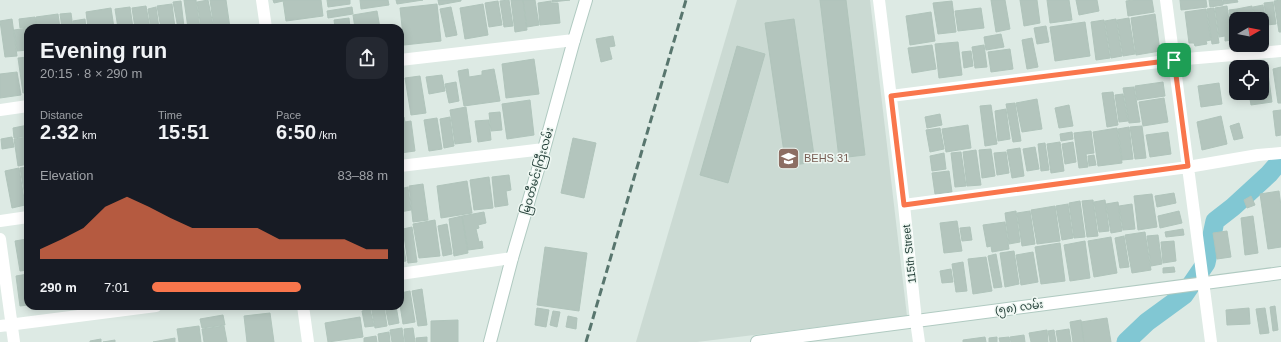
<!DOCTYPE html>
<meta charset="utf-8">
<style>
:root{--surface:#171b24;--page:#242831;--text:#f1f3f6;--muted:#9ea1a6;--accent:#f9764c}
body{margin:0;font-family:Helvetica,"Noto Sans Myanmar",sans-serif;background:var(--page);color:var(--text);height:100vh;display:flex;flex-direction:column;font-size:15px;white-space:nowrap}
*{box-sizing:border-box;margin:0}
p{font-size:13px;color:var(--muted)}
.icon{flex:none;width:22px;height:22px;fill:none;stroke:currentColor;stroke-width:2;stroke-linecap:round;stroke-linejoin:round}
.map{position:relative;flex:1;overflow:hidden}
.details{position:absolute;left:24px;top:24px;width:380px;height:286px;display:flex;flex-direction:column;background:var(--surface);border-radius:12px;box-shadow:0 2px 10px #0003}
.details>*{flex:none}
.needle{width:26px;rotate:81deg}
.fabs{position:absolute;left:1229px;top:12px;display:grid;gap:8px}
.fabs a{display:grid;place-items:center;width:40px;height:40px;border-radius:8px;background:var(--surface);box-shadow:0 2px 10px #0003;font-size:20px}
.pin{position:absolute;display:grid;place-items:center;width:34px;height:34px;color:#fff;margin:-17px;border-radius:8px;box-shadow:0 2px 6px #0006}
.round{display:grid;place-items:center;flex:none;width:42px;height:42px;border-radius:12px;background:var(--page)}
.headline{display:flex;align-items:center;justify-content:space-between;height:68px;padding:0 16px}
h1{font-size:22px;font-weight:600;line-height:30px}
.stats{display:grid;grid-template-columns:repeat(3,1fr);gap:6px;height:68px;padding:4px 16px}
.stats div{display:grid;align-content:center}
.stats b{font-size:20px;font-weight:600}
.stats small{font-size:11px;font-weight:400}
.stats p{font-size:11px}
.chart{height:112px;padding:8px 16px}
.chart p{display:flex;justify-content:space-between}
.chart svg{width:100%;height:72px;margin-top:4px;fill:var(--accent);opacity:.7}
ul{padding:0 16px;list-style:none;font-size:13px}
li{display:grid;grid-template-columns:64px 48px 1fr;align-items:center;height:30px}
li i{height:10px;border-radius:5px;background:var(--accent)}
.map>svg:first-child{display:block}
.built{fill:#cbdad3}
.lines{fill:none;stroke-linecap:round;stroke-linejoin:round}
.canal{stroke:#81c7d3;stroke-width:19}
.building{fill:#b3c5bd;stroke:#b0c4bb}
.secondary-casing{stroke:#b0cac1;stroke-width:14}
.street{stroke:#fff;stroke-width:12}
.secondary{stroke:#fff;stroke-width:12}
.rail{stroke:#58766e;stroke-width:3;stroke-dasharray:8 4;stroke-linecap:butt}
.route-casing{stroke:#fff;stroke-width:8}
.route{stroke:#f9764c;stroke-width:5}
.labels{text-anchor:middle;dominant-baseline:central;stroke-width:3;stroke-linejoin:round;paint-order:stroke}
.education-label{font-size:11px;fill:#785e54;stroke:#eef7f2;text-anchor:start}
.street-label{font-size:11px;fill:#1e3a33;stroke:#eef7f2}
</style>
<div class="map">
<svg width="1281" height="342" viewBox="0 0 1281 342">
<rect width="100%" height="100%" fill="#ddeae4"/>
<path class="built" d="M737 0H870L907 316 697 342H636Z"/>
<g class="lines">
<path class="canal" d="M1126 342 1147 322 1184 295 1206 263 1215 221 1233 207 1269 174 1281 160"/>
</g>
<path class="building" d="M184 0H196L200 28H188Z
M208 0 213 25 201 27 197 2Z
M210 0H226L230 28H214Z
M273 0H283V1L274 3Z
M283 0H321L323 16 286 21Z
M327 0H350V4L328 7Z
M360 0H388L389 5 361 9Z
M396 0H423L397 4Z
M438 0H461V1L439 5Z
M509 0 513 26 504 27 500 1Z
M511 0H523L527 30 515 32Z
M523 0H535L539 25 527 27Z
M552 0H570L552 2Z
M820 0H846L865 155 839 158Z
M991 0H1005L1010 29 996 32Z
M1020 0H1037L1040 23 1024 26Z
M1047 0H1069L1072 20 1050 23Z
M1076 0H1097L1099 11 1079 15Z
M1133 0H1152L1154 12 1128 16 1126 1Z
M1180 0H1206L1207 7 1181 10Z
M1209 0H1222L1223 5 1210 7Z
M1223 0H1237L1238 2 1223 4Z
M1281 0V32H1279L1274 1Z
M181 1 184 27 178 28 173 2Z
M498 1 502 25 489 27 485 3Z
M551 1V3H558L560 23 540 25 538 3Z
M952 1 956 32 938 34 933 3Z
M1273 2 1276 24 1267 25 1264 3Z
M172 4 175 28H161L157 6Z
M437 4 441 41 404 45 400 8Z
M483 4 488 35 465 39 460 8Z
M1263 5 1268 32 1262 33V19H1255L1253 7Z
M146 6 150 28H135L132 8Z
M1227 6 1232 40 1225 41V36L1219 37 1215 8Z
M1252 6 1254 19H1239L1237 9Z
M130 7 133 28H118L115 9Z
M156 7 159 28H151L148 9Z
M352 7 353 14 328 18 327 11Z
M451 7 457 35 446 37 440 9Z
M111 8 114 28H88L86 12Z
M981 8 984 28 958 31 955 11Z
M1214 8 1219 43 1212 44 1207 9Z
M1206 9 1211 40 1206 41 1207 44 1195 46 1194 43H1189L1185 12Z
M1237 9 1238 19H1236V38H1233L1229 10Z
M377 11 380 28H355L353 15Z
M931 12 935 41 910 45 906 16Z
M71 13 73 28H62L60 14Z
M58 14 60 28H37L36 17Z
M1155 14 1160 51 1136 55 1131 18Z
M35 17 37 26 20 28 19 19Z
M349 18 350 28H335L334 20Z
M1129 18 1135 54 1123 56 1117 20Z
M12 19 17 56 5 57 0 21Z
M85 19 86 28H74L73 21Z
M794 19 815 162 786 166 765 23Z
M1116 19 1122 56 1111 58 1105 21Z
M1104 20 1110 58 1096 60 1091 22Z
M1085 22 1090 56 1055 61 1050 27Z
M1046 26 1049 42 1037 44 1034 28Z
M28 28V50L17 51 14 30Z
M1001 34 1004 47 986 50 984 37Z
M613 36 615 46 609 47 612 59 601 62 596 39Z
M1032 38 1038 67 1027 69 1022 40Z
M958 42 962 75 939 78 935 44Z
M932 45 936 69 912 73 908 48Z
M984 45 987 67 975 68 972 47Z
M737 46 765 54 728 183 700 175Z
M1010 49 1013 69 991 72 988 52Z
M971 51 973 66 964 68 962 52Z
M28 57V92L23 93 18 58Z
M534 59 539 94 506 98 502 64Z
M1267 66 1272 102 1251 105 1249 93H1262V67H1259Z
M1281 67V103H1278L1273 69Z
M468 69 469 77 482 75V71L494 69 500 101 464 106 458 71Z
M17 72 21 95 0 98V74Z
M442 75 445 91 429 94 426 77Z
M420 76 426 113 411 115 405 78Z
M456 82 459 101 449 103 445 84Z
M1163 82 1165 96 1137 100 1135 86Z
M1219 83 1222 104 1201 107 1198 86Z
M1134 87 1140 122 1129 123 1123 88Z
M1113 92 1118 125 1107 127 1102 93Z
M1123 94 1128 121 1119 122 1115 95Z
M1164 98 1168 122 1143 126 1139 102Z
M1037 99 1042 129 1022 132 1016 103Z
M530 100 534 135 507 139 502 104Z
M1015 103 1021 141 1013 142 1006 104Z
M991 105 997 144 985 146 980 106Z
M1069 105 1073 126 1059 128 1055 108Z
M466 107 471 142 455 144 450 110Z
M1006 109 1010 139 998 141 995 111Z
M1281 110V135L1276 136 1273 111Z
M500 112 502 130 491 131 489 113Z
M940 114 942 125 927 128 925 117Z
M1221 116 1227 144 1202 150 1197 122Z
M404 117 405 122 411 121 415 151 400 153V118Z
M450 117 454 146 444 148 440 119Z
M437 118 442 149 429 151 424 120Z
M489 120 491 140 478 142 475 121Z
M1239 123 1243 138 1234 140 1230 126Z
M28 125V136L14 138 13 128Z
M968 125 971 148 946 152 942 129Z
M1142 126 1146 158 1135 159 1130 127Z
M1129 127 1133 159 1122 160 1118 129Z
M940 128 944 149 930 152 926 130Z
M1117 128 1122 163 1098 166 1093 132Z
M1091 131 1094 153 1086 154 1088 167 1079 168 1074 133Z
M1072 132 1073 139 1061 141 1060 134Z
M1168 132 1171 154 1150 157 1146 135Z
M12 137 14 147 2 149 1 139Z
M28 137V164L18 166 14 139Z
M573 138 596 143 584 198 561 193Z
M1060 142 1064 171 1051 173 1047 144Z
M1073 142 1076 162 1065 164 1062 144Z
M1045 143 1049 170 1041 171 1038 144Z
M1035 147 1039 169 1027 171 1023 149Z
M1020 148 1024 176 1012 178 1007 150Z
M991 149 995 176 982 178 979 150Z
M976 150 981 185 967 186 963 152Z
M961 152 966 186 955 187 951 153Z
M1006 152 1009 173 997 175 994 153Z
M944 153 946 169 932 171 930 156Z
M1094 155 1096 165 1089 166 1088 156Z
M28 167V202H26L20 168Z
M19 168 25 205 12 208 5 171Z
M949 171 952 192 935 194 932 173Z
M509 175 511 190 506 191 508 205 495 207 492 177Z
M489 177 493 208 474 210 470 180Z
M467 181 472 213 441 218 437 186Z
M423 184 428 220 413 222 409 186Z
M408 187 411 210 400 212V189Z
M1279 191 1281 206V247L1268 249 1260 194Z
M1174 193 1176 203 1157 207 1155 196Z
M1152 194 1157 227 1138 230 1134 196Z
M1251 196 1255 205 1247 208 1244 200Z
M1093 200 1098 236 1087 237 1082 201Z
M1105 200 1109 231 1099 232 1094 202Z
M1080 201 1085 237 1074 238 1069 203Z
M1118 202 1122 231 1111 233 1106 204Z
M1068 204 1073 238 1062 240 1056 206Z
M1132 204 1135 229 1123 230 1119 206Z
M1055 206 1060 241 1037 244 1031 210Z
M1016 211 1020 242 1009 244 1005 213Z
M1030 211 1035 244 1022 246 1017 213Z
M1179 211 1182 223 1160 228 1158 216Z
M484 212 486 223 478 225 479 228 476 229 479 242 482 241 483 248 468 250 462 216Z
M462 216 468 253 454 256 449 219Z
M1253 216 1258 253 1245 255 1241 218Z
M435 220 440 256 419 258 413 224Z
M957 221 962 251 944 253 940 223Z
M1005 222 1009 249 992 252 991 246 987 247 983 225Z
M447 224 452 254 443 256 438 226Z
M400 226 406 261 400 262Z
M412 227 417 262 408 263 403 229Z
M970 227 972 240 962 241 960 228Z
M1183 229 1184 235 1166 237 1165 232Z
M1227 231 1231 257 1217 259 1213 233Z
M1145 232 1151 270 1132 273 1125 235Z
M1158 235 1162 264 1151 266 1147 236Z
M1124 236 1129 267 1120 268 1115 238Z
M1111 237 1117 273 1094 277 1088 241Z
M27 239 28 248V270L20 271 15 241Z
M1085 241 1090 278 1070 281 1064 245Z
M1174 241 1176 261 1163 263 1161 242Z
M1060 243 1065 281 1041 284 1035 247Z
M545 247 587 253 579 311 537 305Z
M1014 251 1019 284 1005 287 1000 253Z
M1033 252 1038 282 1021 285 1016 255Z
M996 254 1002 287 994 288 988 256Z
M986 257 992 291 973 294 968 259Z
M963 262 967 291 956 292 952 264Z
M1174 267 1175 272 1163 273V268Z
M951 269 953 282 942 283 940 271Z
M28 274V305L20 306 16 276Z
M422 289 427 325 418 326 412 291Z
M410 291 415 322 403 324 400 305V293Z
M34 306H46V308L35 309Z
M50 306H65L51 308Z
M371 306H384L387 326 375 328Z
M385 306H396L399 323 389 325Z
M1275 306 1278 330 1273 331 1270 307Z
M537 308 549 310 546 327 535 325Z
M1249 308 1250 324 1227 325 1226 310Z
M1265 308 1269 333 1260 334 1256 309Z
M370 309 374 326 365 327 362 311Z
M553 311 560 312 557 327 550 325Z
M270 313 274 342H247L244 316Z
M223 315 225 325 202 328 200 319Z
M568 316 577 318 576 329 566 327Z
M360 317 363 337 328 342 325 323Z
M1107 318 1111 342H1084L1081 322Z
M458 320V342H431V321Z
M1081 320 1084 342H1073L1070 322Z
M199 326 201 342H179L177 329Z
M224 326 227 342H204L202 329Z
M402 328 404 342H392L390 330Z
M413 328 415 342H405L404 329Z
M1069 329 1071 342H1058L1056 331Z
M1047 330 1048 342H1031L1029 333Z
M1054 330 1056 342H1050L1048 331Z
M389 332 390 342H379L378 334Z
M1024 335 1025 342H1011L1010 337Z
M376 336 377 342H364V338Z
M427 337V342H416V338Z
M985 337 986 342H963V340Z
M997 337V342H989V338Z
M1009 337 1010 342H1000L999 338Z
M175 338V342H153Z
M101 339V342H90V341Z
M115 340V342H103Z"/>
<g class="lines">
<defs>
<path id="secondary" d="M490 342 512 258 544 149 574 40 586 0
M757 342 1281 273"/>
</defs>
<use href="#secondary" class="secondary-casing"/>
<path class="street" d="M262 0 266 28
M879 0 904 205 916 321 919 342
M1166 0 1211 342
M400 60 574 40
M891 96 1174 60 1281 51
M0 110 28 106
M400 166 544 149
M904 205 1188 167 1258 155 1281 153
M0 221 28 217
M0 239 14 342
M400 274 512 258
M303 306 308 342
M0 326 156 306"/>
<use href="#secondary" class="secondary"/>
<path class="rail" d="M586 342 686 0"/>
</g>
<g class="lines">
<defs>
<path id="route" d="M1174 60 1188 166 904 205 891 96Z"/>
</defs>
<use href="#route" class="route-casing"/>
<use href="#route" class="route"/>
</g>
<defs>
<symbol id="school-square" viewBox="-11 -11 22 22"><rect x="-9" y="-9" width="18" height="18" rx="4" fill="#8d6e63" stroke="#eef7f2"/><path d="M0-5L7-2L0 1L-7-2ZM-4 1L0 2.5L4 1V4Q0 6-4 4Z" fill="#fff"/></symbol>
</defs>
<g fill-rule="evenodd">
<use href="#school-square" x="776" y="146" width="25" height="25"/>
</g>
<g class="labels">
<g class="education-label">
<text x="804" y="158">BEHS 31</text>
</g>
<g class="street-label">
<text transform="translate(537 171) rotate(-74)">မြဝတီမင်းကြီးလမ်း</text>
<text transform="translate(909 254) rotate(-96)">115th Street</text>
<text transform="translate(1019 307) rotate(-8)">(၅၈) လမ်း</text>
</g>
</g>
</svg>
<div class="fabs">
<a><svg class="needle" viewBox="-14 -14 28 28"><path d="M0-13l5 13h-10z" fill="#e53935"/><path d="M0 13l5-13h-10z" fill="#9ea1a6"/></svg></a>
<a><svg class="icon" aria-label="locate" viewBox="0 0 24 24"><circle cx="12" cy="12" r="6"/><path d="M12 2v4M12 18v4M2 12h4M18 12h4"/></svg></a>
</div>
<div class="pin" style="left:1174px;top:60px;background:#1e9e55"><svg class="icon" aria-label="arrive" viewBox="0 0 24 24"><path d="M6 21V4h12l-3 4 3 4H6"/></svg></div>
<section class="details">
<div class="headline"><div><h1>Evening run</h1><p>20:15 · 8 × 290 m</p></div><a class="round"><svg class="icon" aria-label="share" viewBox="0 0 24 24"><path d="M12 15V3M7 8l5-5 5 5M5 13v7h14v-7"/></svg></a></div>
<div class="stats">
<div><p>Distance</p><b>2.32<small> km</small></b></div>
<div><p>Time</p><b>15:51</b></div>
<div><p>Pace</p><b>6:50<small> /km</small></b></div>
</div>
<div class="chart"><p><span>Elevation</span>83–88 m</p>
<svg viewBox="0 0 160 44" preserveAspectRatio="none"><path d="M0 44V38L10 32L20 25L30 12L40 6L50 12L60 19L70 25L80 25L90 25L100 25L110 32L120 32L130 32L140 32L150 38L160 38V44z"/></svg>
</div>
<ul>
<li><b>290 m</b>7:01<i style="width:63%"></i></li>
</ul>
</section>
</div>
